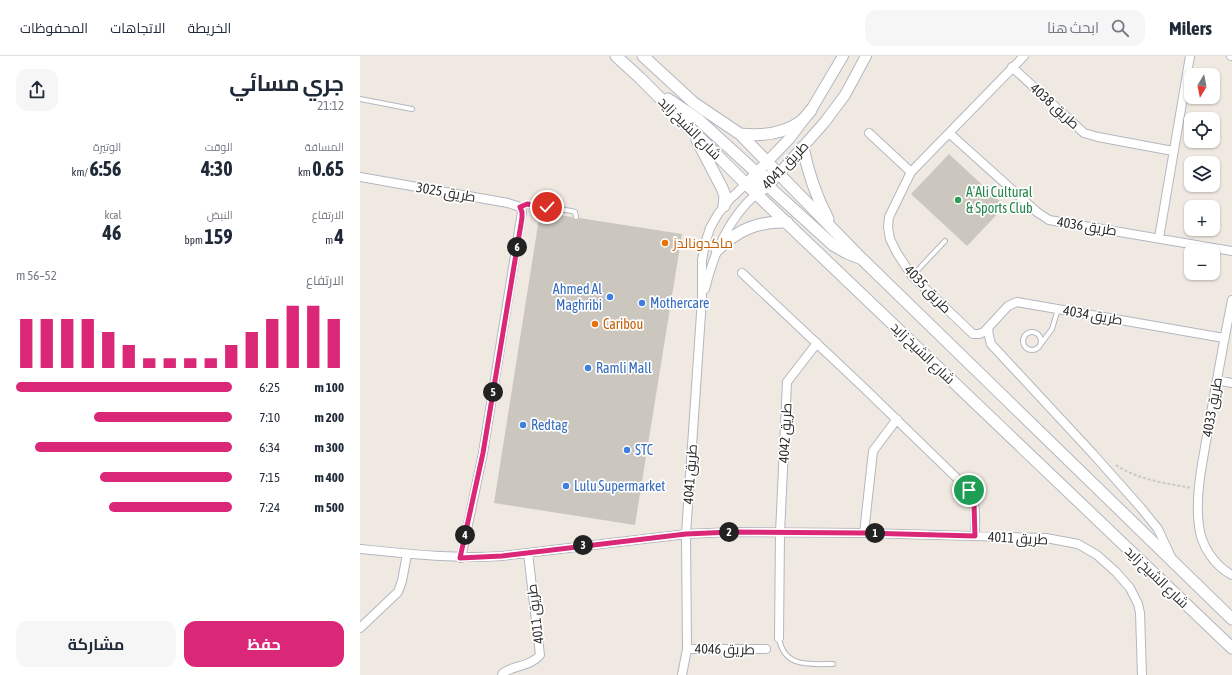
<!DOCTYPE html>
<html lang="ar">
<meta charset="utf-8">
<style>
:root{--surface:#fff;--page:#f6f6f7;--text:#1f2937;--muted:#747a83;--line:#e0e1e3;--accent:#db2777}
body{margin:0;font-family:"Asap Condensed",Cairo,sans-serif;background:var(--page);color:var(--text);direction:rtl;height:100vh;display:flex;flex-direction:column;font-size:15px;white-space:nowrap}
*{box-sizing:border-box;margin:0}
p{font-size:13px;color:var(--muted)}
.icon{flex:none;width:22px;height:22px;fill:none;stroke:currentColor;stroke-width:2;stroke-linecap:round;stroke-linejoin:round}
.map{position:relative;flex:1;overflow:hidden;direction:ltr}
.drawer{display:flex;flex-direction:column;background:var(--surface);width:360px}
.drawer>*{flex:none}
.needle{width:26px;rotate:190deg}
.tools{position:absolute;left:824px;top:12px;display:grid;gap:8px}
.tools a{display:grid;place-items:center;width:36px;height:36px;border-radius:8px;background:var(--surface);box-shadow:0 1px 3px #0004;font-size:20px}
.pin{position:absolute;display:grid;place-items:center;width:34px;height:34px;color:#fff;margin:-17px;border:2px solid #fff;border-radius:50%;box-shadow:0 1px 4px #0007}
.km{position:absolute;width:20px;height:20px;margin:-10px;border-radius:50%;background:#222;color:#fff;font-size:11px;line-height:20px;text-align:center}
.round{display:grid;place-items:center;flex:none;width:42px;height:42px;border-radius:12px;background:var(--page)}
.summary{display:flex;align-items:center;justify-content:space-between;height:68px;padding:0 16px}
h1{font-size:22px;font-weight:700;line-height:30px}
.figures{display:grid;grid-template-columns:repeat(3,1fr);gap:6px;height:68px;padding:4px 16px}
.figures div{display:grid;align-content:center}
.figures b{font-size:20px;font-weight:700}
.figures small{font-size:11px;font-weight:400}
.figures p{font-size:11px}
.chart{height:112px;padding:8px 16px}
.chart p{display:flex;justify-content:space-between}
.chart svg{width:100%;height:72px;margin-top:4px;stroke:var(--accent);stroke-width:6}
.primary-button{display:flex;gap:8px;margin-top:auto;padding:8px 16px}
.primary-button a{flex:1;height:46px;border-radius:12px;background:var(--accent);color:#fff;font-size:16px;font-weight:700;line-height:46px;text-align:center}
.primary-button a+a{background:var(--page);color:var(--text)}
ul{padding:0 16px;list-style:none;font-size:13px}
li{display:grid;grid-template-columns:64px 48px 1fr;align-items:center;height:30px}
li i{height:10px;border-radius:5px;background:var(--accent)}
header{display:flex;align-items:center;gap:24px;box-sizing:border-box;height:56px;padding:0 20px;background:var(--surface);border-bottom:1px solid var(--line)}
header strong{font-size:19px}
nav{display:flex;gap:22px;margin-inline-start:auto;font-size:14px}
.search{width:280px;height:36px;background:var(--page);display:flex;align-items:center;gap:10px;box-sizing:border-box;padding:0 14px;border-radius:12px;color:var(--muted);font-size:15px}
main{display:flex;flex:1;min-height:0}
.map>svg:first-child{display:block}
.building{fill:#cbc7bf}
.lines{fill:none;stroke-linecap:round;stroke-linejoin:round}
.service-casing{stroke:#b4b7c1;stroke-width:6}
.minor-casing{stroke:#b4b7c1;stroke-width:10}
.tertiary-casing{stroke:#b4b7c1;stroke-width:12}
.secondary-casing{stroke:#b4b7c1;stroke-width:13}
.path{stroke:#c9c9c9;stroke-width:2;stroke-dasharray:3 2;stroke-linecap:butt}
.service{stroke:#fff;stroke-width:4}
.minor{stroke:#fff;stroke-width:8}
.tertiary{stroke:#fff;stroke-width:10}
.secondary{stroke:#fff;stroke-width:11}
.route-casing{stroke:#fff;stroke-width:8}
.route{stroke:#db2777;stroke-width:5}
.leisure-dot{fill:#2e9e5b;stroke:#fff;stroke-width:1.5}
.food-dot{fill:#e8710a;stroke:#fff;stroke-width:1.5}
.shop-dot{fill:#3f7fe0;stroke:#fff;stroke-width:1.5}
.labels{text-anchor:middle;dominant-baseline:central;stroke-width:3.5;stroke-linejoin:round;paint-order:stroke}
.street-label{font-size:14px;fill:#2e2e2e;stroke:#fff}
.leisure-label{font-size:14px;fill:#27864d;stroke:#fff;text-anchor:start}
.food-label{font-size:14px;fill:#c56008;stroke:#fff;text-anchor:start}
.shop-label{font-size:14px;fill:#366cbe;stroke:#fff;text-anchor:start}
</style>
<header>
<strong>Milers</strong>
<div class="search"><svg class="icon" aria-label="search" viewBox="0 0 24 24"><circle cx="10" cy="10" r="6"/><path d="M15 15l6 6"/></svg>ابحث هنا</div>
<nav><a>الخريطة</a><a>الاتجاهات</a><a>المحفوظات</a></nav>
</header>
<main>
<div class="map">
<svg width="872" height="619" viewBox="0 0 872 619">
<rect width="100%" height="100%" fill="#efe9e1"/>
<path class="building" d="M589 98 645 150 607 190 551 138Z
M180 156 212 161 215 164H218L219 162 322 178 275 469 134 447Z"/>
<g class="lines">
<defs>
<path id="service" d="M0 43 52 53
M160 151 170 149 212 155 215 156 216 161
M552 220 585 185
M663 285a9 9 0 1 1 18 0a9 9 0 1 1-18 0Z
M680 289 692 273 698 253
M419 582C424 612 449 608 473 608"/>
<path id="minor" d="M664 0 551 116 529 161 528 171 530 183 537 197 552 220 613 278H619L624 276 648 250 657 246 864 282
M871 0H872
M652 11 724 77 738 81 813 95
M509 77 551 116
M589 77 677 156 689 164 872 195
M0 121 148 147 160 151 162 156 123 397 101 502
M799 182 830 0
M382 217 502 330 609 434C617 447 615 465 615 480
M345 233C354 197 368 163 396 138
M872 244C863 289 855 334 847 380 842 409 835 440 839 470 841 490 855 510 872 519
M628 272 629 280 631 288 734 399 781 452 798 473 811 501
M857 324 872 327
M504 477 513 395 537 363
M0 493C49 498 93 503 142 500L326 478 371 476 504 477 686 482 718 488 737 499 756 516 770 532 778 548 780 557 782 619
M0 572 38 536 42 525 47 498
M419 582 420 477 427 326 457 287
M327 593H406
M142 619 143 617C154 609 170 611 180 599L168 497
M322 619 327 593 326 478 342 243V204L345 188 350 172 358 158 370 143 386 128"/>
<path id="tertiary" d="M386 128 430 82 451 54 483 0
M396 138 408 130 464 67 485 39 506 0"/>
<path id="secondary" d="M256 0 280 22 386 128 872 592
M283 0 334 47 380 78 502 203 872 563
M308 43 339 64 397 117C404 122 411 120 419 118
M380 78C400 80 423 78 440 66 444 63 448 58 451 54
M337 84 362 132 365 140 364 150
M443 91C448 117 456 140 468 163
M386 128 397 127 408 130 473 189 487 197 500 202
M357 194C378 174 397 165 427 166"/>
</defs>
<use href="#service" class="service-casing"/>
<use href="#minor" class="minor-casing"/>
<use href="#tertiary" class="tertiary-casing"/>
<use href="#secondary" class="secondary-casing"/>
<path class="path" d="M756 409C778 424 806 427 831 432"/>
<use href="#service" class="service"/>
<use href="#minor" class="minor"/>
<use href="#tertiary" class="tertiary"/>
<use href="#secondary" class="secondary"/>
</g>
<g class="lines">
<defs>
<path id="route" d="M187 151 167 148 160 151 162 156V162L123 397 100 502 142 500 326 478 371 476 504 477 615 480 614 448V443L609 434"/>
</defs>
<use href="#route" class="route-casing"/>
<use href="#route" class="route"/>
</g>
<circle class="leisure-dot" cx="598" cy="144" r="4"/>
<g class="food-dot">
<circle cx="305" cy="187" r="4"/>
<circle cx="235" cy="268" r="4"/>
</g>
<g class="shop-dot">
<circle cx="250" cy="241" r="4"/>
<circle cx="282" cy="247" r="4"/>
<circle cx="228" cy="312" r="4"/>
<circle cx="163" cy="369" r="4"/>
<circle cx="267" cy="394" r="4"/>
<circle cx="206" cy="430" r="4"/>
</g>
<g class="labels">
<g class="street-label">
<text transform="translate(695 50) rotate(42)">طريق 4038</text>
<text transform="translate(330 72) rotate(45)">شارع الشيخ زايد</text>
<text transform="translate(425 109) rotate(-46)">طريق 4041</text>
<text transform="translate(86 136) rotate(10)">طريق 3025</text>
<text transform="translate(727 170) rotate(9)">طريق 4036</text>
<text transform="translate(568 233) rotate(46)">طريق 4035</text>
<text transform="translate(733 259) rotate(10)">طريق 4034</text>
<text transform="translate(563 297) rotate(44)">شارع الشيخ زايد</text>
<text transform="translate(852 351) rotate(-80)">طريق 4033</text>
<text transform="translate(425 377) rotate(-87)">طريق 4042</text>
<text transform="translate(330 418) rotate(-86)">طريق 4041</text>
<text transform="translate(658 482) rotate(3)">طريق 4011</text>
<text transform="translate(797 521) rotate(44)">شارع الشيخ زايد</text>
<text transform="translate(175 558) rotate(-97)">طريق 4011</text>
<text transform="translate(365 593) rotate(1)">طريق 4046</text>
</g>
<g class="leisure-label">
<text x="606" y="136">A'Ali Cultural<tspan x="606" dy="16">&amp; Sports Club</tspan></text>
</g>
<g class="food-label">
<text x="313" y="187">ماكدونالدز</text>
<text x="243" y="268">Caribou</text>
</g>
<g class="shop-label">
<text x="242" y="233" text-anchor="end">Ahmed Al<tspan x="242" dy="16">Maghribi</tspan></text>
<text x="290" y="247">Mothercare</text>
<text x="236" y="312">Ramli Mall</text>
<text x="171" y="369">Redtag</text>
<text x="275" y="394">STC</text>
<text x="214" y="430">Lulu Supermarket</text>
</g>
</g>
</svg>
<div class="tools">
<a><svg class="needle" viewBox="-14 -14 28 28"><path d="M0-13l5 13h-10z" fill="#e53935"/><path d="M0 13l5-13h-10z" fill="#747a83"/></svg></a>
<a><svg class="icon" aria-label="locate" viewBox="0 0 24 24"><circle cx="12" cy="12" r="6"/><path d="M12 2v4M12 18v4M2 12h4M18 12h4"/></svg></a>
<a><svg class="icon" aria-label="layers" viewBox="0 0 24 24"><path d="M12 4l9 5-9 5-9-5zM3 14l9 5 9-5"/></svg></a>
<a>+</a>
<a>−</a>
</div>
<div class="pin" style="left:609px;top:434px;background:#1e9e55"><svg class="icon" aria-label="arrive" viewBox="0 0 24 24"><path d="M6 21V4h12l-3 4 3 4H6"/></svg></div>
<div class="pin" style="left:187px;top:151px;background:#d93025"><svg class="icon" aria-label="check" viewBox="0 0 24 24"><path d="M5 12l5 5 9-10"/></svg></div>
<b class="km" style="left:515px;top:477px">1</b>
<b class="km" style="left:369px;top:476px">2</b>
<b class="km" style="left:223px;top:489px">3</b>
<b class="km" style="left:105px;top:479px">4</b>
<b class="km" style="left:133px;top:336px">5</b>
<b class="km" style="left:157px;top:191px">6</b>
</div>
<section class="drawer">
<div class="summary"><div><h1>جري مسائي</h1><p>21:12</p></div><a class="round"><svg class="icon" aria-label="share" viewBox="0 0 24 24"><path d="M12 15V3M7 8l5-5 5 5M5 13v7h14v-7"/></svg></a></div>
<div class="figures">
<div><p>المسافة</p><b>0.65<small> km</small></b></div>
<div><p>الوقت</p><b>4:30</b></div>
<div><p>الوتيرة</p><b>6:56<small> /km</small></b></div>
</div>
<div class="figures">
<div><p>الارتفاع</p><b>4<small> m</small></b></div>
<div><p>النبض</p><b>159<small> bpm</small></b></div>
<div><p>kcal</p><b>46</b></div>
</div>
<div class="chart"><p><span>الارتفاع</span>52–56 m</p>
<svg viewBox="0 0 160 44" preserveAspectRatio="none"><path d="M5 44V14M15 44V14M25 44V14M35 44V14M45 44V22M55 44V30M65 44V38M75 44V38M85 44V38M95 44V38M105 44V30M115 44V22M125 44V14M135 44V6M145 44V6M155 44V14"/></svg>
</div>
<ul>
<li><b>100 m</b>6:25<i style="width:100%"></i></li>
<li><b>200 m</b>7:10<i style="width:64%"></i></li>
<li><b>300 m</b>6:34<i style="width:91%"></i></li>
<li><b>400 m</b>7:15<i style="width:61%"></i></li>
<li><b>500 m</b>7:24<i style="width:57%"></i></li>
</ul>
<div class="primary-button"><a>حفظ</a><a>مشاركة</a></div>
</section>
</main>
